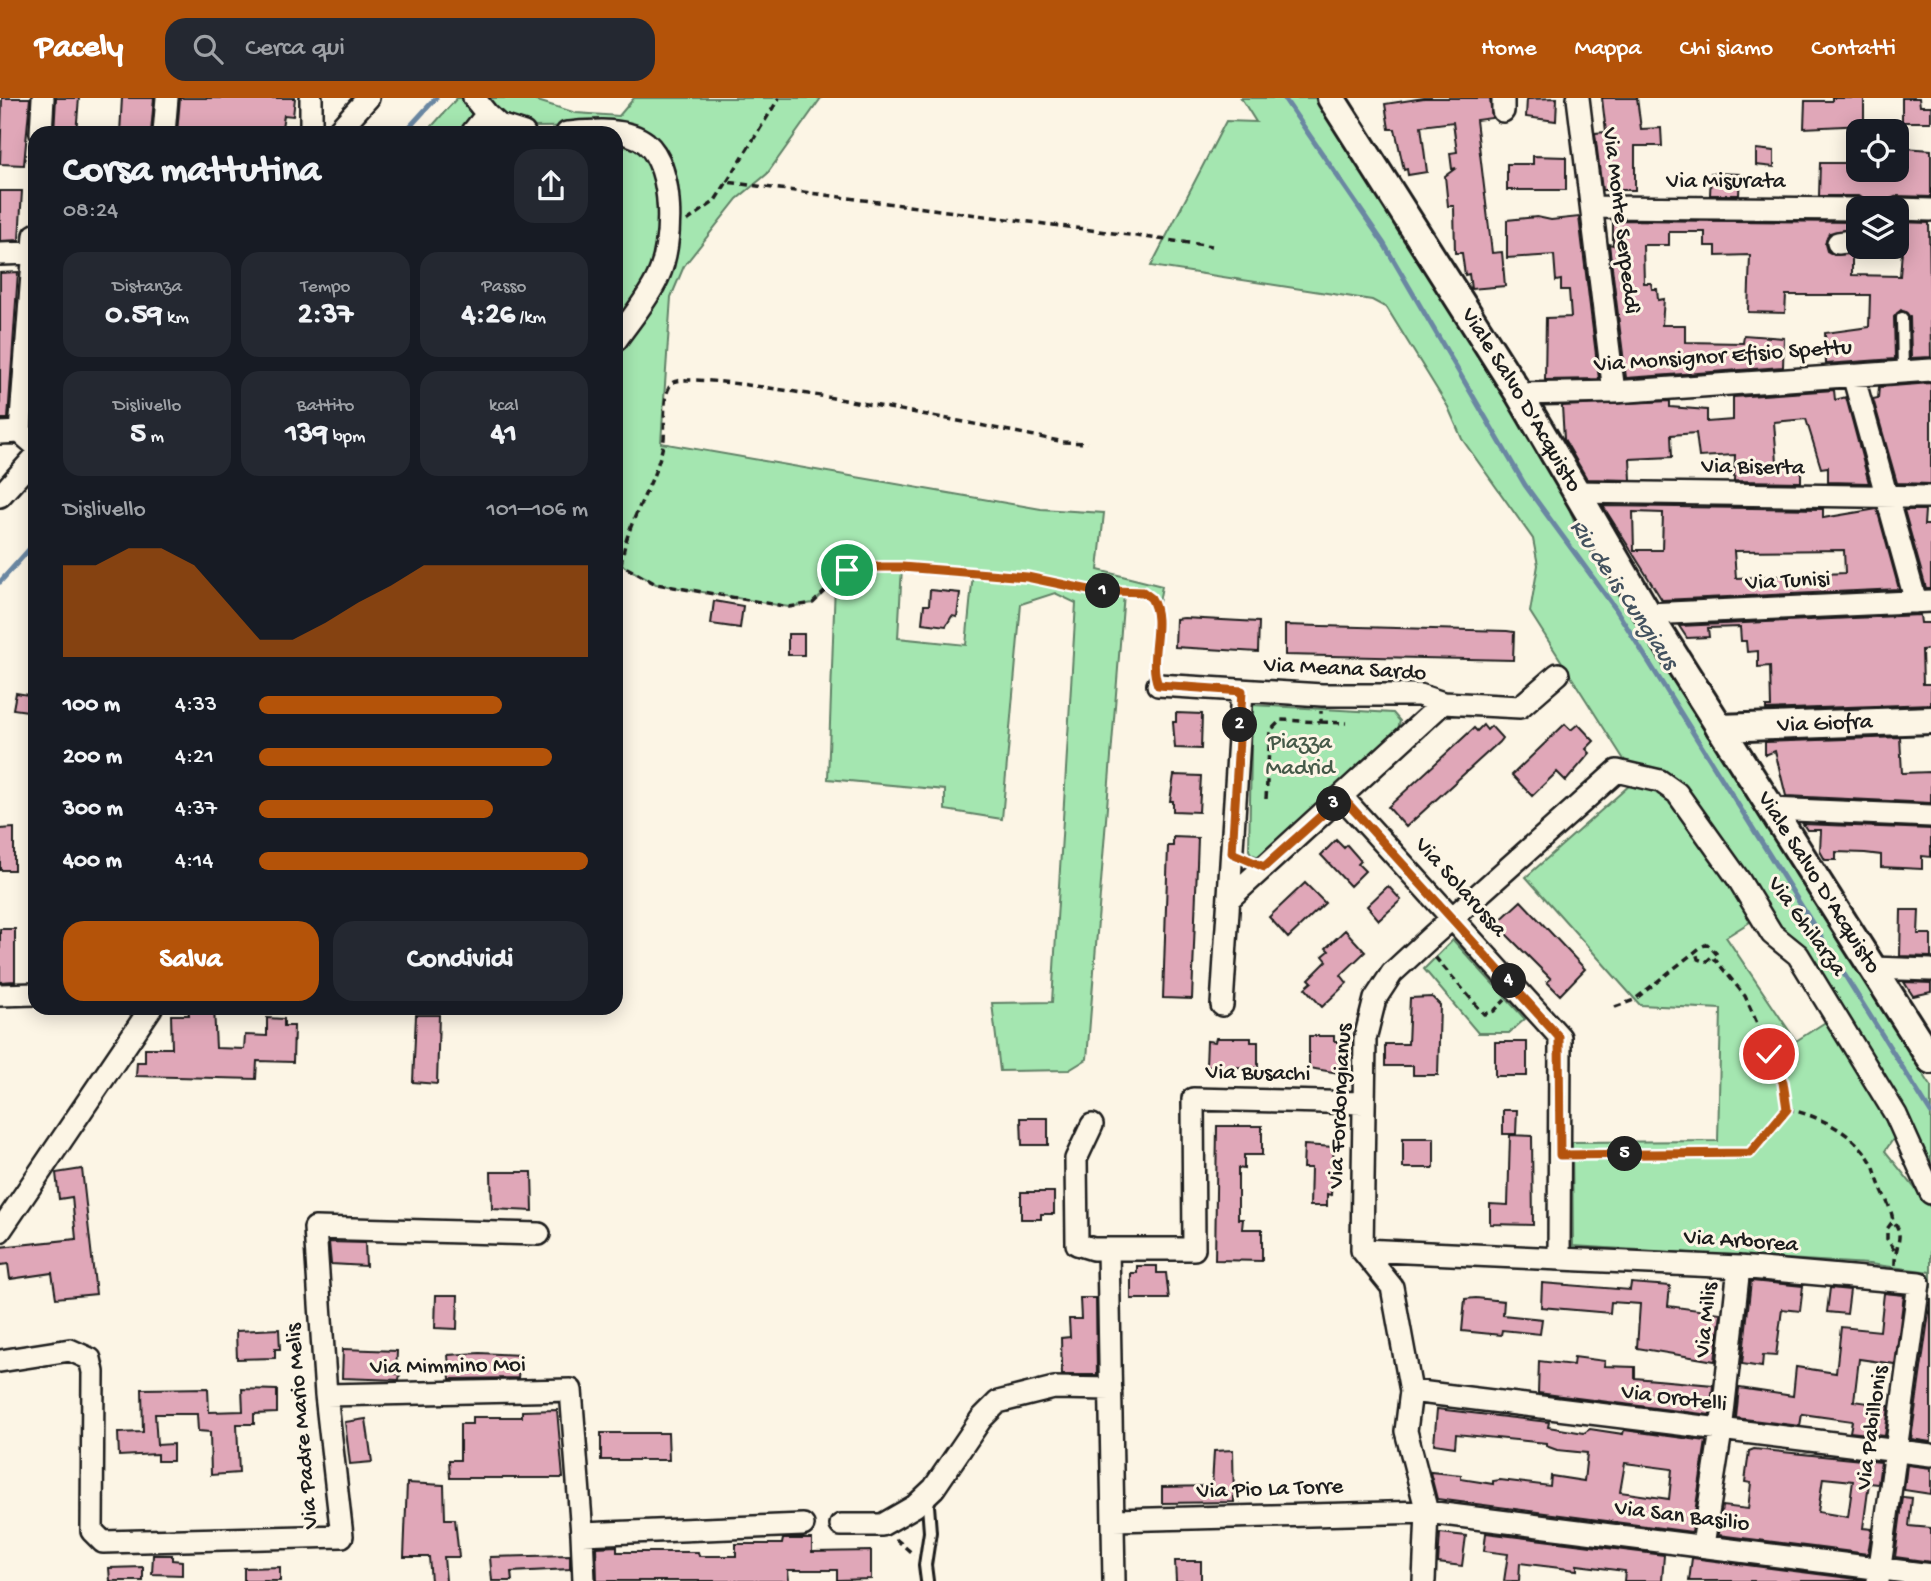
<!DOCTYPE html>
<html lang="it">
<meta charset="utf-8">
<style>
:root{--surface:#171b24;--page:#242831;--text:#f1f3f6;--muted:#9ea1a6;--accent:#b45309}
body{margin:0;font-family:"Gochi Hand",sans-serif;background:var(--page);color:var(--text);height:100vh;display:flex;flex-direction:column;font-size:26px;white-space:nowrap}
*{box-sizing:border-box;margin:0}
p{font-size:23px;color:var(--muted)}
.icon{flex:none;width:38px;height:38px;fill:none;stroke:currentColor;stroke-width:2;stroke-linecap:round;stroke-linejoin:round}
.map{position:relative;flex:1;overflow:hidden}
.panel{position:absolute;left:28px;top:28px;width:595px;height:889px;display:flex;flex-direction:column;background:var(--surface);border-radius:21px;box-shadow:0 4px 18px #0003}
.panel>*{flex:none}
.tools{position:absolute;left:1846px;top:21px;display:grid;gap:14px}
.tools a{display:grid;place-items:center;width:63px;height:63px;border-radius:14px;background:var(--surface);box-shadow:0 4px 18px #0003;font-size:35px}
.pin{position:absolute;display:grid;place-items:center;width:60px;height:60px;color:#fff;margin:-30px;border:4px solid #fff;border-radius:50%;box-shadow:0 2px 7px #0007}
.km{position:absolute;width:35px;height:35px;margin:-18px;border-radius:50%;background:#222;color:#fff;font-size:19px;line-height:35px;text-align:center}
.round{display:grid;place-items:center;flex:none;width:74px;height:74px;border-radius:21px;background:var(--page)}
.summary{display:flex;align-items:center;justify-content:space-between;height:119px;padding:0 35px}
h1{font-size:38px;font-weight:700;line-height:52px}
.stats{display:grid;grid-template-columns:repeat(3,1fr);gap:10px;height:119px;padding:7px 35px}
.stats div{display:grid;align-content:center;border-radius:18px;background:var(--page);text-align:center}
.stats b{font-size:30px;font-weight:700}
.stats small{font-size:19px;font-weight:400}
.stats p{font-size:19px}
.chart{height:196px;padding:14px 35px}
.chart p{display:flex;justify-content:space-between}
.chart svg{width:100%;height:126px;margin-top:7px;fill:var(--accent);opacity:.7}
.primary-button{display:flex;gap:14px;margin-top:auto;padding:14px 35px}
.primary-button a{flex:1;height:80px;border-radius:21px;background:var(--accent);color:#fff;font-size:28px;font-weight:700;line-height:80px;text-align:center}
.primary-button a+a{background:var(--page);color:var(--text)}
ul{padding:0 35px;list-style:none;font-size:23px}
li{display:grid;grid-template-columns:112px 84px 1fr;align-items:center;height:52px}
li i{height:18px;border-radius:9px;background:var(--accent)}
header{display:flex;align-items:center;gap:42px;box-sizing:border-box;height:98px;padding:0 35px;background:var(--accent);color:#fff}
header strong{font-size:33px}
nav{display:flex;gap:38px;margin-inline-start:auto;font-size:24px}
.search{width:490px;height:63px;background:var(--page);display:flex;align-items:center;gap:18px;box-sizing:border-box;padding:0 24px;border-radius:21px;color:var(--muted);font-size:26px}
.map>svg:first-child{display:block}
.green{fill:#a4e6b0;stroke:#608166;stroke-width:2;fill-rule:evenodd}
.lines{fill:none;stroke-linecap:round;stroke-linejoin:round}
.stream{stroke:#6b87a2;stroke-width:5}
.building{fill:#e0a7b8;stroke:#1c1c1c;stroke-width:2;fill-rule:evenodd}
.service-casing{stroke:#1c1c1c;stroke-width:16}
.minor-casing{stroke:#1c1c1c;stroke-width:26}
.tertiary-casing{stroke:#1c1c1c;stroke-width:32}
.path{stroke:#1c1c1c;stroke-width:3.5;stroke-dasharray:7 5;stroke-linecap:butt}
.service{stroke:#fcf5e5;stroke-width:10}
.minor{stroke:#fcf5e5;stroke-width:21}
.tertiary{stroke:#fcf5e5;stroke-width:26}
.route-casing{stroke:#fff;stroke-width:14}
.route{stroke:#b45309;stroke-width:9}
.labels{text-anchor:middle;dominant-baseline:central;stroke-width:6;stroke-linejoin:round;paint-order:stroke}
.street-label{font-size:23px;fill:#1c1c1c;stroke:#fcf5e5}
.park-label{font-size:23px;fill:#455948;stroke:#fcf5e5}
.water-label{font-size:24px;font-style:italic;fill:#43525f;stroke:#fcf5e5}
</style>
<header>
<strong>Pacely</strong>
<div class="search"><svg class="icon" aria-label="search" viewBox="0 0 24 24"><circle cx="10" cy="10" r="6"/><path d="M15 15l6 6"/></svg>Cerca qui</div>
<nav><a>Home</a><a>Mappa</a><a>Chi siamo</a><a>Contatti</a></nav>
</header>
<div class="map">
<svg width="1931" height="1483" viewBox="0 0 1931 1483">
<rect width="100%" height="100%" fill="#fcf5e5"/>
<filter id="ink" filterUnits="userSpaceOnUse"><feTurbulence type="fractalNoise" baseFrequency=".0143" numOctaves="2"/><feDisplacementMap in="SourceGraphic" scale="14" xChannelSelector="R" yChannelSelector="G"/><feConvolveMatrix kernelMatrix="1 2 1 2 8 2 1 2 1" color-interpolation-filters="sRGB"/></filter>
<g filter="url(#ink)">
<path class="green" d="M457 0H465L475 16 464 35H426Z
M487 0H528L576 15 619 18 634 0H821L767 76 737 101 684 168 671 199 661 345 1041 411 1104 415 1098 472 1162 488 1156 521 1151 500 1143 494 1124 495 1087 961 1069 972 1000 973 992 905 1052 904 1076 505 1055 495 1021 506 1002 721 945 712V692L828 681 835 485 813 505 789 509 656 486 616 464V250L674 159 679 136 675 91 666 55 657 41 635 28 530 29 507 22ZM902 469 973 475 966 547 898 540Z
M1241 0H1315L1387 106 1558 379 1577 432 1931 988V1081L1896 1037 1885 1053 1931 1110V1190L1930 1174 1869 1166 1573 1148 1572 1044 1718 1043 1721 911 1640 907 1526 779 1631 686 1630 671 1530 514 1538 467 1533 441 1462 341 1448 309 1387 210 1372 202 1151 168 1226 23 1256 24ZM1774 821 1841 914 1796 943 1726 839 1750 824Z
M616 41C628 46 639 50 647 62 664 86 665 146 655 174 648 194 628 215 616 233Z
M1252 607 1393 615 1400 623 1398 631 1259 759 1251 756 1249 752Z
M1453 842 1525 921 1509 935H1478L1424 871Z"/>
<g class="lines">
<path class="stream" d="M1284 0 1384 146 1525 387 1615 510 1931 1015
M404 35 436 0
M0 484 35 445"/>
</g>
<path class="building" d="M2 0H30L24 67 0 66Z
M56 0H79L76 35H54Z
M122 0H154L151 35H120Z
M180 0H295L293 18 284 17 281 35H177Z
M1424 0H1490L1492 20 1476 22 1492 155 1502 154 1505 188 1471 191 1469 176 1465 177 1462 155H1455L1454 108H1448L1445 78 1456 70 1452 71 1450 55 1457 54 1453 24 1421 28 1427 74 1408 77 1407 71 1404 72 1395 31H1389L1385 6Z
M1557 0 1556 23 1526 19 1527 1Z
M1602 0H1637L1641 31 1661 30 1662 48H1635V92H1602L1595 35 1606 34Z
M1832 0H1864V27L1804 30 1805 3H1832Z
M1902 0H1919L1920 8H1931V24H1902Z
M1904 50 1931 52V99L1897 98 1885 105H1869L1858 98H1819L1820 65H1852V72H1905Z
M1756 51 1774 53V69L1756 67Z
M1533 58 1566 59V92H1507V66H1533Z
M1711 75 1740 76 1739 97H1710Z
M0 93H22L19 142 0 143Z
M1537 119 1551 122 1579 119 1599 281 1545 282 1546 220 1571 219 1569 192H1561V182L1556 183 1554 157 1507 160V122Z
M1613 122 1858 124V129L1829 135 1825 146 1827 153 1834 157 1852 156V177L1900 178 1902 153H1897V124L1929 125 1931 259 1911 260 1910 219 1901 212 1894 219 1895 261 1826 266 1825 235 1869 229 1870 197H1786L1785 215 1748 214 1750 157 1716 158V148H1705V134H1669V147H1643L1644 185H1651L1652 191H1657L1658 202 1664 201 1662 227H1685V244L1743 245 1744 237 1784 240 1783 269 1626 280 1609 146 1613 147Z
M18 174 8 321H0V175Z
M1931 285V386L1897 385 1873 301 1878 300 1879 289Z
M1834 292 1835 302 1846 299 1869 385 1828 384V369L1821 370 1806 321 1774 324 1777 364 1801 365V384L1734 383 1735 357 1699 359 1696 335 1671 337 1672 359 1630 361 1631 382 1587 381 1564 341 1562 308 1670 303V309L1707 312V324L1733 322V299Z
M1603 408 1823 411V420L1877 411 1899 491 1662 502ZM1633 414 1663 415 1662 452H1634ZM1844 452 1845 475 1736 480 1734 453Z
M1904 412H1925L1924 427H1931V490H1926Z
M930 492 960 495 957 519 952 518 946 528 922 525 924 507H929Z
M714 503 743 508 740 530 711 526Z
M1920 517 1921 525H1931V551L1922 552 1923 586H1931V606L1766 612V609H1771L1770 568 1758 569V553L1747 554 1746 543H1741L1740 529 1708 530 1709 539 1687 540 1679 528Z
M1184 520 1259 524 1258 554 1175 549 1176 521Z
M1285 527 1507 533 1514 534 1513 562 1285 557Z
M788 536H804V557H788Z
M16 595 35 598V614L13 611Z
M1176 615 1202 616 1201 651 1175 650 1173 624H1176Z
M1565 626 1571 632 1578 626 1594 643 1586 651 1590 655 1566 683 1557 674 1532 698 1512 677Z
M1483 627 1487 632 1491 628 1502 640 1499 644 1406 729 1388 709 1474 630 1477 633Z
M1900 639 1902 675 1931 674V705L1786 698 1775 653 1765 657V644Z
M1174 677 1201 678 1199 714 1173 713V703H1170Z
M1803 726 1931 731V759L1922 758V771L1881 769V757L1865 755 1836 754V762H1825L1820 753 1821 732H1807Z
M14 730V772H0V731Z
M1173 739 1198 740 1192 901 1163 900 1168 748H1173Z
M1336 742 1344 750 1347 747 1361 763 1358 766 1365 773 1350 788 1321 757Z
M1305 785 1325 805 1288 840 1269 819Z
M1388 788 1401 802 1379 822 1367 808Z
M1521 803 1585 871 1560 897 1547 884 1551 881 1496 826Z
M1901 812H1919L1918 836H1931V859L1900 858Z
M0 831H15V883L0 884Z
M1345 832 1365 854 1341 877 1347 885 1322 909 1305 890 1312 884 1309 881 1327 863 1323 858 1329 853 1326 850Z
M1904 884 1931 885V894L1913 898Z
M1432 899 1440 907 1438 977H1413V968H1385V946H1408L1410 900Z
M188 910H214L216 950 244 951 245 937 267 938V920L284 921V928H294L293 964 257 963 256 981 136 978 137 964H145V950H172L171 917H189Z
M416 917H439L437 986 413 984Z
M1309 938H1334V943H1338L1339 975 1309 970Z
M1216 940H1251V944H1258V970L1206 968 1207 943 1215 944Z
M1495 944H1527V978H1495Z
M1503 1012H1517L1516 1036H1503Z
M1021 1020H1048V1047H1022Z
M1217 1028H1262V1057H1244V1071L1238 1070V1121H1243L1242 1131H1262V1163L1215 1162Z
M1510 1037 1532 1038 1533 1127 1490 1126V1106L1508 1107Z
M1403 1040H1434V1070H1403Z
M1304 1047 1334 1049 1331 1097 1327 1096V1108H1310L1311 1070H1303Z
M82 1071 96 1196 56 1200 52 1175 10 1181 8 1166 0 1167V1149L76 1141 72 1099 59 1101 56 1075Z
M491 1074H532L533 1113 492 1111Z
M1021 1094H1054V1116H1041V1121H1021Z
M329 1144 365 1145 366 1168 331 1166Z
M1137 1168H1157V1175H1166L1169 1201H1131V1175H1137Z
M1751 1183 1803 1188 1800 1213 1782 1211 1776 1258 1763 1257 1762 1269 1742 1266Z
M1542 1185 1630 1192 1631 1185 1670 1188 1668 1208 1721 1215 1715 1263 1637 1250 1640 1206 1611 1204 1610 1215 1541 1209Z
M1830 1190 1850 1192 1847 1216 1827 1214Z
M1884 1195 1904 1197 1895 1266 1859 1261 1854 1303 1889 1308 1885 1338 1850 1334 1852 1323 1802 1316 1800 1328 1736 1320 1739 1290 1793 1298 1796 1269 1836 1275 1841 1229 1880 1233Z
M436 1197H458L457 1231 435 1230Z
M1080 1200H1096L1097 1277H1062L1061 1240 1070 1239 1069 1221H1081Z
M1476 1200 1504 1203 1503 1217 1542 1221 1540 1236 1502 1232 1501 1237 1462 1233 1465 1201Z
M1931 1200V1344L1911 1341Z
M279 1231 280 1251H275V1260L237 1261 236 1233Z
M343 1251 397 1253 396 1276H400L399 1282 342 1280Z
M480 1255 520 1257 518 1280 450 1281 448 1257Z
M1574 1259 1605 1263 1604 1268 1635 1269V1280L1713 1287 1710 1317 1538 1295 1539 1263 1573 1267Z
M208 1290 209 1314 243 1313 242 1291 277 1292V1315L254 1316V1326H237L239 1375 211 1377 210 1334 198 1333 197 1316H155L157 1347 173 1346V1363H157V1356L119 1358 118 1335 143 1334 142 1291Z
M1437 1311 1549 1324 1548 1329 1584 1335 1590 1331 1623 1336 1624 1332 1706 1343 1692 1434 1437 1401 1430 1374 1461 1377V1381L1493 1386V1383L1500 1382 1550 1388 1551 1378 1584 1383 1587 1355 1557 1352 1546 1348V1345L1456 1336 1455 1349 1434 1346ZM1625 1365 1672 1371 1669 1401 1620 1394Z
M557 1312 563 1380H450L449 1362H460V1326H472V1319H522V1313Z
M366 1321 372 1364 350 1366 345 1324Z
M601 1335H668L669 1362H601Z
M1754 1351 1881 1364 1878 1386 1869 1385 1863 1430 1872 1431 1868 1456 1718 1437 1722 1408 1748 1411 1751 1385 1745 1384 1749 1353ZM1823 1380 1853 1383 1848 1419 1818 1414Z
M1233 1352 1234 1404 1162 1405V1389L1212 1388 1214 1353Z
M1907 1367 1931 1370V1396L1904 1392Z
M407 1385 444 1387 445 1421H455L459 1459H444L446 1483H431L429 1459H404Z
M1903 1399 1912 1400 1909 1428 1931 1430V1464L1895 1459Z
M1440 1435 1466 1438 1462 1468 1438 1465Z
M1486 1435 1664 1457 1662 1483H1624L1625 1473 1577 1467V1472L1520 1465 1519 1483H1504L1508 1456 1484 1453Z
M783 1441H812V1454L871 1453V1481L837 1482V1472H788L789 1483H597L596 1449 617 1448V1454H698L699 1458H736V1446H782Z
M153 1457H172V1462L182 1463V1477L152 1476Z
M570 1457V1471L511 1474 512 1483H492L490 1459Z
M1692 1460 1865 1482V1483H1689Z
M1175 1463H1201V1483H1176Z
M143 1469V1483H110L109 1470Z
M280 1469V1483H244V1470Z"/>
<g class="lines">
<defs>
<path id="service" d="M1902 220 1903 274
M927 1483 925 1467 930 1434 928 1407 930 1399"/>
<path id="minor" d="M311 0V29L317 35
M1503 0V13
M1578 0 1614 294
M487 16 499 27 524 35
M41 35 43 0
M164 35 167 0
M336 35 368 0
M472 35 487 16 474 0
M567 35C592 33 626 29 646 45 675 70 673 147 658 179 648 201 630 222 616 242
M1593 109 1858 111
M1897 111 1931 112
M1838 145 1858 142
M0 156 35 155
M1853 277 1916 504
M1519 296 1614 294 1931 272
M20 334 35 137
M0 335 20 334 35 347
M1574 394 1931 399
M0 398 35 359
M1648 516 1931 503
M1158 587 1322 597H1419L1443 605 1520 609 1558 576
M1342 699 1560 939 1559 1160
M1771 711 1931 718
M1229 801 1443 605
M1871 870 1931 872
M0 897 35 896
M1222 907 1242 593
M1092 1027 1076 1061 1077 1146 1093 1151H1194L1193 1001 1364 1005
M0 1133 151 910
M1108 1151 1114 1483
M1362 1152 1739 1169 1919 1185 1878 1483
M0 1263 70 1252 90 1261 93 1274 92 1433 103 1444 342 1438 326 1297 315 1130 539 1136
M1411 1293 1931 1357
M326 1297 571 1292 582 1436 803 1427
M1114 1422 1427 1414 1931 1477
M841 1427H882L915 1408 934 1390 981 1321 998 1304 1054 1290 1111 1291
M582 1436 584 1483
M1703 1447 1721 1333 1739 1169
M1424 1483 1427 1414 1406 1333 1411 1293 1392 1189 1362 1152 1365 941 1375 901 1392 875 1432 838 1617 673 1660 683 1677 695 1739 782 1772 836 1798 857 1896 1017 1931 1095"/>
<g id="tertiary">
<path id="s1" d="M1331 0 1519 296 1648 516 1931 962"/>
<path id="s2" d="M1720 630 1931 622"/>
</g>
</defs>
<use href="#service" class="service-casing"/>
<use href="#minor" class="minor-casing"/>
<use href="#tertiary" class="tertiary-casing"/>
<path class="path" d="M727 84 779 0
M687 123 714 104 727 84 1212 148
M616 464 656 486 789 509 813 505 847 472 857 469H902L1027 479 1089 492 1143 494 1155 507 1153 572
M621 467C627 420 654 390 663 347 667 330 660 299 672 285 689 267 1020 335 1064 344L1087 345
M1321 624 1346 625
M1266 701 1270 633 1281 622 1321 624V613
M1435 859 1484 916 1494 913 1505 902
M1615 909 1634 902 1701 849 1707 846 1716 855 1706 864 1698 861 1696 854
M1787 1011C1817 1017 1853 1034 1870 1062 1875 1069 1876 1079 1880 1088 1885 1101 1891 1108 1893 1123
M1576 1056 1750 1055 1787 1011 1783 984 1745 898 1714 860
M1894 1152 1887 1141V1131L1893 1123C1906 1137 1894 1149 1895 1167
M896 1441 914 1457"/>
<use href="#service" class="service"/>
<use href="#minor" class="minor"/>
<use href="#tertiary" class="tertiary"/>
</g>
</g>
<g class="lines" filter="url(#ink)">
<defs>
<path id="route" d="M847 472 857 469H902L1027 479 1089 492 1143 494 1151 500C1166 525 1147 559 1158 587L1242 593 1232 755 1264 769 1342 699 1559 939 1560 1057 1750 1055 1787 1011 1783 984 1769 956"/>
</defs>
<use href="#route" class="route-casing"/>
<use href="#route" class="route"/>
</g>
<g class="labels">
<g class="street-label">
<text x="1726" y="84">Via Misurata</text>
<text transform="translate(1620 123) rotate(83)">Via Monte Serpeddì</text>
<text transform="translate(1723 259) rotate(-4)">Via Monsignor Efisio Spettu</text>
<text stroke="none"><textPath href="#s1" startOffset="357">Viale Salvo D'Acquisto</textPath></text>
<text transform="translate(1753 370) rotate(1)">Via Biserta</text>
<text transform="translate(1788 484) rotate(-3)">Via Tunisi</text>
<text transform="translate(1345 572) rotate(3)">Via Meana Sardo</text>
<text stroke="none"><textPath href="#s2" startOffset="105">Via Giofra</textPath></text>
<text stroke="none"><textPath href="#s1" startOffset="924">Viale Salvo D'Acquisto</textPath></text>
<text transform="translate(1460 790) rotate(48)">Via Solarussa</text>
<text transform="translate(1806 829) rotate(54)">Via Ghilarza</text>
<text transform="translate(1258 976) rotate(1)">Via Busachi</text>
<text transform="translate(1341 1008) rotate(-87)">Via Fordongianus</text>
<text transform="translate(1741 1144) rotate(4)">Via Arborea</text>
<text transform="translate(1707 1222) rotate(-84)">Via Milis</text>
<text transform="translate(448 1269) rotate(-1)">Via Mimmino Moi</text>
<text transform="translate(1674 1301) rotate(7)">Via Orotelli</text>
<text transform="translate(303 1328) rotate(-95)">Via Padre Mario Melis</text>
<text transform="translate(1873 1330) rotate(-82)">Via Pabillonis</text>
<text transform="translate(1270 1392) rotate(-2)">Via Pio La Torre</text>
<text transform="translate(1682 1419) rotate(7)">Via San Basilio</text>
</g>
<g class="park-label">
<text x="1300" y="645">Piazza<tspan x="1300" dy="26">Madrid</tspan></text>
</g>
<g class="water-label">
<text transform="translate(1623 497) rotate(56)">Riu de is Cungiaus</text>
</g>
</g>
</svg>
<div class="tools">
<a><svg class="icon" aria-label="locate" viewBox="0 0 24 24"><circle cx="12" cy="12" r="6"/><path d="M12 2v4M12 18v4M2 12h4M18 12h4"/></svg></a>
<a><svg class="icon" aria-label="layers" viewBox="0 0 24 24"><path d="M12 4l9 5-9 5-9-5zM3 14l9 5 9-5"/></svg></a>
</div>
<div class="pin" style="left:847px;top:472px;background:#1e9e55"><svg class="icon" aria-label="arrive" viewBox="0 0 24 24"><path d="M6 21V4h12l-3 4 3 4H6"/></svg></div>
<div class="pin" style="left:1769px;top:956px;background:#d93025"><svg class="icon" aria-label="check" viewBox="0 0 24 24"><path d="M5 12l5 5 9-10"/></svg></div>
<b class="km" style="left:1103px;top:493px">1</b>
<b class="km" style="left:1240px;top:627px">2</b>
<b class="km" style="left:1334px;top:706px">3</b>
<b class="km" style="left:1509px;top:883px">4</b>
<b class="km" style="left:1625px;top:1056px">5</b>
<section class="panel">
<div class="summary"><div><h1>Corsa mattutina</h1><p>08:24</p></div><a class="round"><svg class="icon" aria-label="share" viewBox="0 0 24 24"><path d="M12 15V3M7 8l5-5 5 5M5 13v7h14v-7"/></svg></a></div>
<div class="stats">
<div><p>Distanza</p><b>0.59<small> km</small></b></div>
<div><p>Tempo</p><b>2:37</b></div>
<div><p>Passo</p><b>4:26<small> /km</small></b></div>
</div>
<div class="stats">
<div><p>Dislivello</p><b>5<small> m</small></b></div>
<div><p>Battito</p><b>139<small> bpm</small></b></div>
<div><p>kcal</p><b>41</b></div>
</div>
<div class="chart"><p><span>Dislivello</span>101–106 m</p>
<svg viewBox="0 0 160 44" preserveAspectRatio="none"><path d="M0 44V12L10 12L20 6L30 6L40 12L50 25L60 38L70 38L80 32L90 25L100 19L110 12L120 12L130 12L140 12L150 12L160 12V44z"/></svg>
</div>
<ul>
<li><b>100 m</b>4:33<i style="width:74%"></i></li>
<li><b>200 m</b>4:21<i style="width:89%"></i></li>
<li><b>300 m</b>4:37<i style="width:71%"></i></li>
<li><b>400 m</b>4:14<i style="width:100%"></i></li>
</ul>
<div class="primary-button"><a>Salva</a><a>Condividi</a></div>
</section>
</div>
